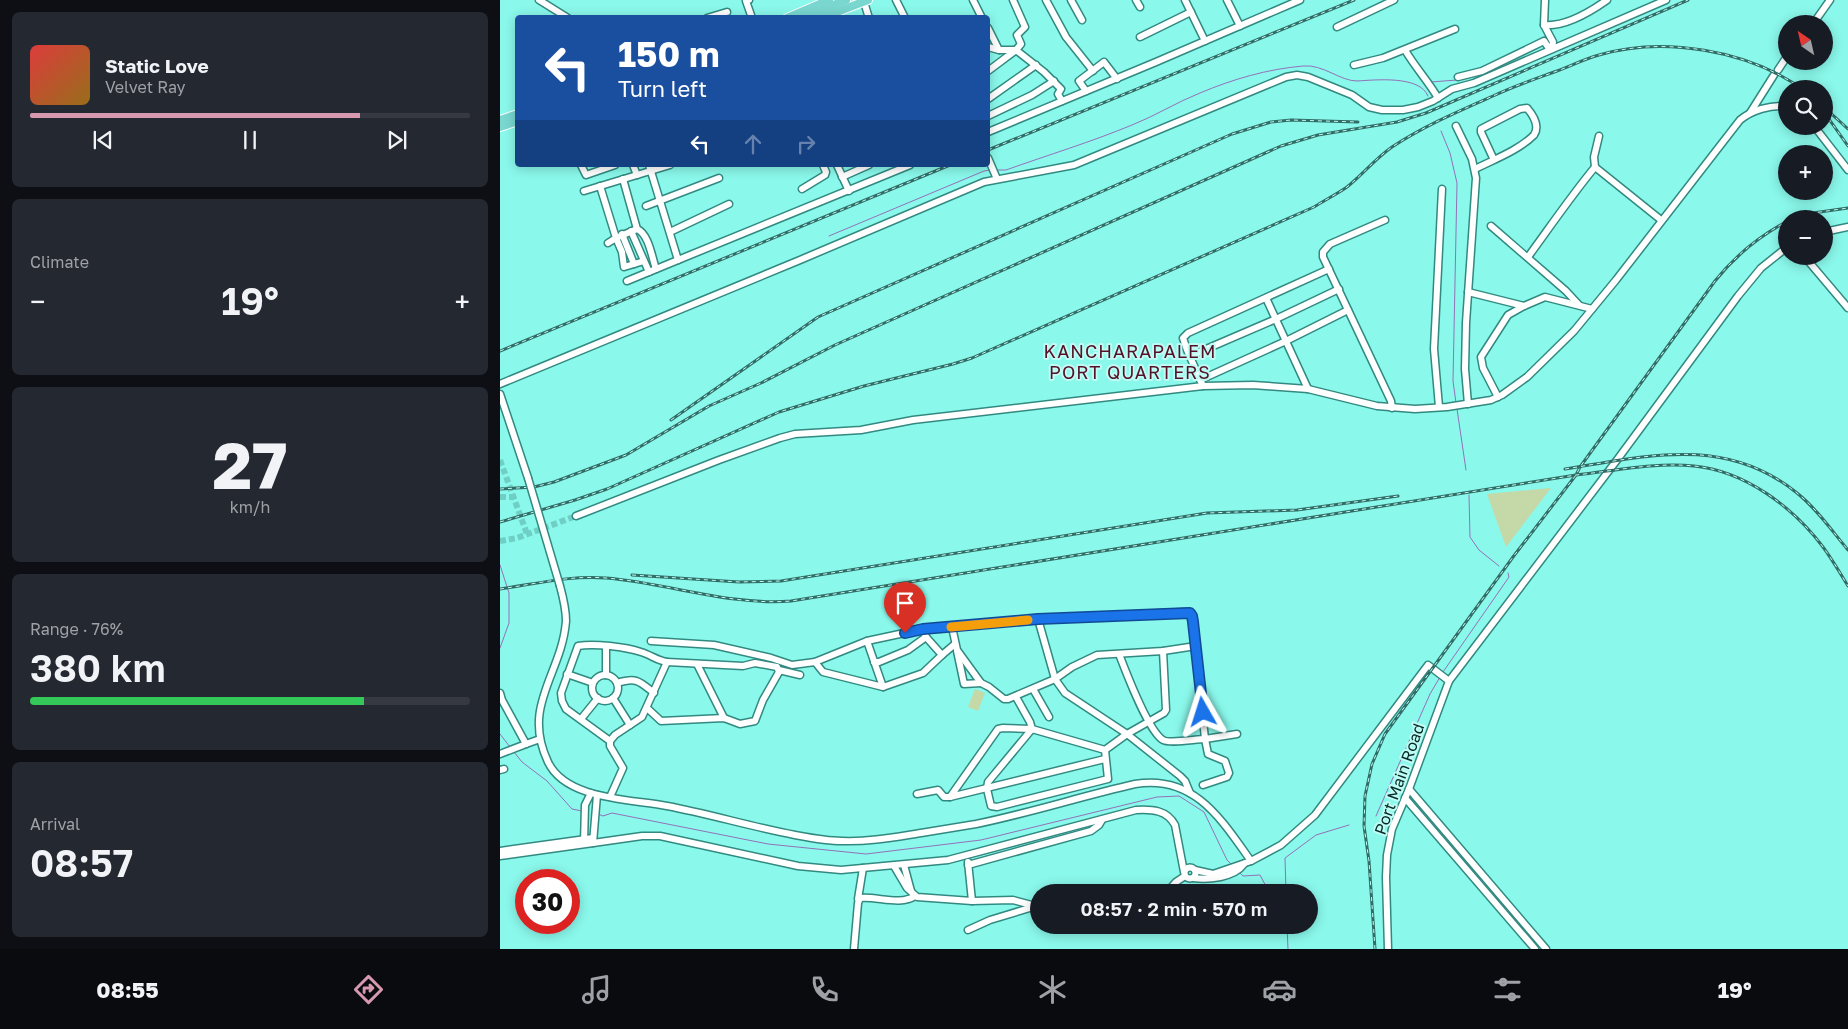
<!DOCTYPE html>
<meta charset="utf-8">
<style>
:root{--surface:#171b24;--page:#242831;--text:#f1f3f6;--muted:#9ea1a6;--line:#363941;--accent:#d799b0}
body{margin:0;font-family:"Golos Text",sans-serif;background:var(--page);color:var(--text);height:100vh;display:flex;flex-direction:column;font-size:19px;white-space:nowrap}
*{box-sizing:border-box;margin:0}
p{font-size:16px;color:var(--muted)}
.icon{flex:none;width:28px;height:28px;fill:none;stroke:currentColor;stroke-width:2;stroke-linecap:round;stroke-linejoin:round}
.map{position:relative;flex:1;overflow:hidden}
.panel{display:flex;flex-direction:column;gap:12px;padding:12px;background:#0d0f14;width:500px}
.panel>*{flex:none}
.top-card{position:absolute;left:15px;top:15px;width:475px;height:152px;border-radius:5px;box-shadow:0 2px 12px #0003;background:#1a4fa0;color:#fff;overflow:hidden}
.needle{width:32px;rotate:326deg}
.controls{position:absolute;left:1278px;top:15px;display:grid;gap:10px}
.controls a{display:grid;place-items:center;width:55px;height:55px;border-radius:50%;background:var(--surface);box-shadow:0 2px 12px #0003;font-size:25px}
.speed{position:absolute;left:15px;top:869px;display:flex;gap:10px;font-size:25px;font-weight:700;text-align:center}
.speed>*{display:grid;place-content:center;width:65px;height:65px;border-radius:50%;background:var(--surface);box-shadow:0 2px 12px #0003;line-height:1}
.speed .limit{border:8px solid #d22;background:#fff;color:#111}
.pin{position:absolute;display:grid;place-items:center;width:42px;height:42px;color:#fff;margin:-51px -21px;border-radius:50% 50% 50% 0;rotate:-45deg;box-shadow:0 0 5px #0007}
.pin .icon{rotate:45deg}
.me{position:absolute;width:55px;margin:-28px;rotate:354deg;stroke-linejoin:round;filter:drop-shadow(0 0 4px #0008)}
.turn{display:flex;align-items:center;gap:18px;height:105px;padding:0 20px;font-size:22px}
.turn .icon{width:65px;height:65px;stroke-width:2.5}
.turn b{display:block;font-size:35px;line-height:42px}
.lanes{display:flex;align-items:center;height:48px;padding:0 20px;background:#0003;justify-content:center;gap:25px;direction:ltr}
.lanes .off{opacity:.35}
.big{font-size:38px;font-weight:600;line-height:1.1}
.panel .card{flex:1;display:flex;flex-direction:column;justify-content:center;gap:8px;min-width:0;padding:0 18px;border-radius:8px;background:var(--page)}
.panel .dial{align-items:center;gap:0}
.dial b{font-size:65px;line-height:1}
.song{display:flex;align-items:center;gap:15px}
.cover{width:60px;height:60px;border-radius:8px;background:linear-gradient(135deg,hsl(0 70% 55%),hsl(40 70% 35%))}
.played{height:5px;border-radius:2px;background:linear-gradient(90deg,var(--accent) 75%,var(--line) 75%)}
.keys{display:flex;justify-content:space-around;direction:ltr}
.heat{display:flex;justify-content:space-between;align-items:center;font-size:28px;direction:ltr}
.charge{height:8px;border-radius:4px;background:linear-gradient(90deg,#34c759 76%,var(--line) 0)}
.trip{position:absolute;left:530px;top:884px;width:288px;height:50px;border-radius:25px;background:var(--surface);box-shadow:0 2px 12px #0003;font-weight:600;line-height:50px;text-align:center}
.menu{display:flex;height:80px;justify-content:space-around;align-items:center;background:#090b0e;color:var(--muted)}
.menu .icon{width:35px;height:35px}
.menu .active{color:var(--accent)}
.menu b{font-size:22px;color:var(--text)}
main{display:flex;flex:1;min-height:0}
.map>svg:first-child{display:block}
.green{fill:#c4d9a7}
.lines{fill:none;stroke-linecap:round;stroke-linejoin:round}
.stream{stroke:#9471b8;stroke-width:1}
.minor-tunnel{stroke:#6fcfc4;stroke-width:6;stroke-dasharray:6 3;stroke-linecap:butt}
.minor-casing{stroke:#328980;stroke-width:9}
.major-casing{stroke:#fff;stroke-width:10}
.minor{stroke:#fff;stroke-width:6}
.major{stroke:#79d7d0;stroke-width:8}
.rail-casing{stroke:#306d67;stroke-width:3}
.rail{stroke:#bffcf4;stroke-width:1;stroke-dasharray:4;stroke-linecap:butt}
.minor-bridge-casing{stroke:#328980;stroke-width:9;stroke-linecap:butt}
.minor-bridge{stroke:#fff;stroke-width:6}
.route-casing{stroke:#114b97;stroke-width:12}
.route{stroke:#1a73e8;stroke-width:9}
.slow{stroke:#f59e0b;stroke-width:9}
.labels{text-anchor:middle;stroke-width:4;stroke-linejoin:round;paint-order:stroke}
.street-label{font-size:16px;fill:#052a27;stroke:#bffcf4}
.neighbourhood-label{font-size:18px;letter-spacing:1px;fill:#551127;stroke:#bffcf4}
</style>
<main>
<section class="panel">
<div class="card">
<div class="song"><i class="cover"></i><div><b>Static Love</b><p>Velvet Ray</p></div></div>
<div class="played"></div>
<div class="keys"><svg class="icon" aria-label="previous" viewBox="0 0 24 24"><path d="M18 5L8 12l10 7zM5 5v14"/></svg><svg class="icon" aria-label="pause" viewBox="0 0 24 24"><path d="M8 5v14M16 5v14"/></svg><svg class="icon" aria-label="next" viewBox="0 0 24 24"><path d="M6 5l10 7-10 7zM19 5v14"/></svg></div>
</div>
<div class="card"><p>Climate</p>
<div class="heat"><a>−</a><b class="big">19°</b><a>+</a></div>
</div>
<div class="card dial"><b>27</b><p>km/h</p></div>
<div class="card"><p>Range · 76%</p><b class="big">380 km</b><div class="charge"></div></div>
<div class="card"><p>Arrival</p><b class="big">08:57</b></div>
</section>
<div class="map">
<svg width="1348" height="949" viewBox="0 0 1348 949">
<rect width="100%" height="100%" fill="#8af8eb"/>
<g class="green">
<polygon points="1051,488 1006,547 987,494"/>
<polygon points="475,689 485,693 478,711 468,707"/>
</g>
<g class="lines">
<g class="stream">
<polyline points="1041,24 1042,1"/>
<polyline points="1042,28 1048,42"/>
<polyline points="931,82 957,80"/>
<polyline points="941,131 950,153 957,183 953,381 956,403"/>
<path d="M496,170H506C548,155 591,142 632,125C655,116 677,102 700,93C733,79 768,69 803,66C823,64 840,81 857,81C875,80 920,75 928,96"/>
<polyline points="329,236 484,171 490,170"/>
<polyline points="957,409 966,470"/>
<polyline points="969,495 970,537 979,550 999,566"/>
<polyline points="0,565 9,593 9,623 0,648"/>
<polyline points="943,672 1009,577 1008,573"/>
<polyline points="0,734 10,747"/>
<polyline points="14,752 22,762 47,781 72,809 82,811"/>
<polyline points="98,814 103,816 112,813 268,844 366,854 481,840 657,797 679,796 704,812 727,860 732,865"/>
<polyline points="876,816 930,694 940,677"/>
<polyline points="740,873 743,876 760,875 769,892"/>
<polyline points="786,892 785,858 816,835 849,825"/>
<polyline points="787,925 788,949"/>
</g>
<g class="minor-tunnel">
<polyline points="0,460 27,534"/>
<polyline points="0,497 14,497"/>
<polyline points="0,541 17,538 76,516"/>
</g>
<g class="minor-casing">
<g id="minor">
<polyline points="39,0 68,18"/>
<polyline points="249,0 246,1 252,18"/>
<polyline points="396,0 405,18"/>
<polyline points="473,0 482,18"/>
<polyline points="546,0 566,37 593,71"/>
<polyline points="571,0 582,20"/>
<polyline points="636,0 640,7"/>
<polyline points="685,0 705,41"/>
<polyline points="727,0 740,26"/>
<polyline points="364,2 369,18"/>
<polyline points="207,18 227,12"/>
<polyline points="1313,24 1330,0"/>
<path d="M1044,25C1066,27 1090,12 1107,0"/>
<polyline points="837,27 894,0"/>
<polyline points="488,28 499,50 516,50 544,72 561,89 558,94 562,101"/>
<polyline points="640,37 691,12"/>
<polyline points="488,47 499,50"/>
<path d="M905,50C915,67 928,81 938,98"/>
<polyline points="854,65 883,58 955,29"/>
<polyline points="1278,70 1286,58"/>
<polyline points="488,71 516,50 521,44 517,35 525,27 513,0"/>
<polyline points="958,77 982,71 1044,41 1048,47 1052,49 1053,42 1044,25 1045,0"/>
<polyline points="586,91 579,81 604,62 617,79"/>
<polyline points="488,99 536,65"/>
<polyline points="1250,113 1274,75"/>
<polyline points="488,116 532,95 554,81"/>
<polyline points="956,126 972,159 976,178 966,323 965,369 968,404"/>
<polyline points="1314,126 1348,170"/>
<polyline points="488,132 656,62 800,0"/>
<polyline points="1099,136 1094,157 1095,167 1161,220"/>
<polyline points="488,158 497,179"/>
<polyline points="81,165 86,175 115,165"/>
<polyline points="133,165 137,175"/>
<polyline points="337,165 349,191"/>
<path d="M975,169C995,159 1019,150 1034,135C1040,126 1033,115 1027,108L1020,109L981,129V132L994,160"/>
<polyline points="342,177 369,165"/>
<path d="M123,179L137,229C149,234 152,258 156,269"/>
<polyline points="100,186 116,238 137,229"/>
<polyline points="302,189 325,175 326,172 323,165"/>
<polyline points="84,191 170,165"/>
<polyline points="146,206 219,178"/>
<polyline points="885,220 830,244 823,252 823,257 891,401 892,408"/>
<polyline points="991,226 1066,291 1079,305"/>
<polyline points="131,231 149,272"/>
<polyline points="170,232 229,204"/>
<polyline points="1324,232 1348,227"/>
<polyline points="122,234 134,264"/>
<polyline points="108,243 116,238 122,252 124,267 144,261"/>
<polyline points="1304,256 1348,308"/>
<path d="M1028,257C1050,227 1071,196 1095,167"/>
<polyline points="178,260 410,165"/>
<polyline points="127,281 178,260 149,165"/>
<polyline points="968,292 1024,306"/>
<polyline points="766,298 808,389"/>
<polyline points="690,356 776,319 839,289"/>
<polyline points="700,380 786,341 848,310"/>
<polyline points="0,384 300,260 484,182 574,165 786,77 797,75 808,77 852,95 869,107 882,110 903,110 918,107 933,101 952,89 974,83 1166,0"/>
<polyline points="703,386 687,350 683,338 688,333 829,269"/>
<polyline points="0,394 28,478"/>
<polyline points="998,397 983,368 981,357 1008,315 1024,306 1045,297 1092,309"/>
<polyline points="939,407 934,349 942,189"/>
<path d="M76,516L219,460L280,438L295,434L361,430L413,420L703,386L753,385L808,389L877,406L915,409L947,407L991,400L1002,395L1027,377L1074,331L1116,280L1240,120C1252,110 1270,105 1286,106"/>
<path d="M60,586C63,597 66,608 66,621C62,674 21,705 48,762C66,800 131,799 167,806C210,814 252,827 295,835C311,838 326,841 342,841C369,842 395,837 421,833C439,830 458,827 476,824C530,813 582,796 635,784C694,774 721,819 751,861L781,845L815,815L928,665L949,681L1117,460L1238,296L1261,268L1286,248"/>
<polyline points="538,619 555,679 565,693 627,734 680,776 685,781 690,793"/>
<polyline points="452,627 457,650 481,683 489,687 504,699 508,699 555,679 572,667 597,655 663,651 696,646"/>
<polyline points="151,641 214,645 271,658 292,665 315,662 367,641 423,629 538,619 686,612 692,616 693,622 705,739 737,734"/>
<polyline points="367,641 383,687"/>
<polyline points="106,647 106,675"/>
<polyline points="457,651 464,684 481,683"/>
<path d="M619,654C626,672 648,731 663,740C670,744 696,739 705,739L708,754L725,761L729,773L727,777L703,785"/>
<polyline points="442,655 455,644"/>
<polyline points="315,662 323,672 383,687 423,673 442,655 426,637 423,629"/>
<polyline points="374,662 379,662 408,650 426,637"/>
<polyline points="197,664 224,718"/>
<polyline points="279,670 300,675"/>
<polyline points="67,674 93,683"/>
<circle cx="105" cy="688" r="13"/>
<path d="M117,683C137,677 139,681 154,693"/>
<polyline points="533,689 549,717"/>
<polyline points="0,693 2,700 26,744 40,739"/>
<polyline points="516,697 530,722 532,729 503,728 498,729 450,797 605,759"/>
<polyline points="113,698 130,725"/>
<polyline points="147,708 161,721 224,718 240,724 255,721 263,700 279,672 277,667 255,663 243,666 167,662"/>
<polyline points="81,719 98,698"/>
<path d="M110,741L115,735L142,717L167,662C158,661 151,655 141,652C126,647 94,643 78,646L61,693L62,701L66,709L110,741V746L123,768L110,797"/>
<polyline points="605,750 532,729 488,782 487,789 491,806 497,807 608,779 605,750 627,734 664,713 666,710 663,651"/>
<polyline points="0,754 26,744"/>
<polyline points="0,770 4,769"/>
<polyline points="909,789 1046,949"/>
<polyline points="417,794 438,790 444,797 450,797"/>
<polyline points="905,798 1035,949"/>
<polyline points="84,843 85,805 91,793"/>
<path d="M93,843L142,836H160L298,866L341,870L448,860L636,810C652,809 667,810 675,825L684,872"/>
<polyline points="0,851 93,838"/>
<polyline points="0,856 93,843 97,795"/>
<polyline points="468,862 472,901"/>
<polyline points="404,865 411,891"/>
<polyline points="468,865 591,831 599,825 602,820"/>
<polyline points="394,866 407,888 417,897 472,901 513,900 539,907"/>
<circle cx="690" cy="873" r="5.5"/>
<polyline points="695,870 713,874 751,861"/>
<path d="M693,878C708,880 734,878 744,864"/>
<polyline points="667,892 676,882 685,876"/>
<polyline points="358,899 363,868"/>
<path d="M607,925C619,929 627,932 639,925"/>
<polyline points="468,930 490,920 533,907"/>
<path d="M354,949L358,903L360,898C377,896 400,906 415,896"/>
<polyline points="888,949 886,877 887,855 892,829 909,789 949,681"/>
</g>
</g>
<g class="major-casing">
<g id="major">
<polyline points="287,18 329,0"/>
<polyline points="302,18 346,0"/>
<polyline points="321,18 368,0"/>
<polyline points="0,120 18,114"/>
<polyline points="0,127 18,121"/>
</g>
</g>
<use href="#minor" class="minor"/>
<use href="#major" class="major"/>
<g class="rail-casing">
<g id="rail">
<polyline points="1324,107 1348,129"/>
<polyline points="1324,112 1348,146"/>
<polyline points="488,150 854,0"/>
<polyline points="1295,219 1313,213 1348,208"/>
<polyline points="0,351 450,165"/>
<polyline points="171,420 318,317 732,134 771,122 791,120 858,122"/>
<path d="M1065,469C1148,456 1225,435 1297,493C1317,509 1332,531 1348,550"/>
<polyline points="0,489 34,487 54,482 126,455 209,406 261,383 335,345 781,146 818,135 897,122 926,113 1188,0"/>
<path d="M0,522L75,500L107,489L279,412L364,386L453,364L472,358L814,207C825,200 837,194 847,187C863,174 875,159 892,147C924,126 959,111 993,96C1014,86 1035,79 1057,71C1071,66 1084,59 1099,55C1163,36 1248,50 1302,89"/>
<polyline points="132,575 239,582 281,581 707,513 797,510 898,496"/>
<path d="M0,589C35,584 71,575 106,578C168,583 229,606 291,601L1076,475C1114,471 1155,462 1194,466C1245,471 1293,507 1323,547C1332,559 1340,573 1348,586"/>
<path d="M875,949L869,861L864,826L865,796L872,764L885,734L1013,557L1076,475L1080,467L1215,281C1235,256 1258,237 1286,222"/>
</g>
</g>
<use href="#rail" class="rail"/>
<g class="minor-bridge-casing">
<polyline id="minor-bridge" points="28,478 60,586"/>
</g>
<use href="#minor-bridge" class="minor-bridge"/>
</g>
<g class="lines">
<g class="route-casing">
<polyline id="route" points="405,633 423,629 538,619 690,613 692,616 693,622 703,712"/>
</g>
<use href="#route" class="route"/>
<polyline class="slow" points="451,627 528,620"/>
</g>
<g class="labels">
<g class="street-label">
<text transform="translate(899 779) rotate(-70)" y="6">Port Main Road</text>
</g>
<g class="neighbourhood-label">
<text x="630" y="358">KANCHARAPALEM<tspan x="630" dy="21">PORT QUARTERS</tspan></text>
</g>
</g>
</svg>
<div class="controls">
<a><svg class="needle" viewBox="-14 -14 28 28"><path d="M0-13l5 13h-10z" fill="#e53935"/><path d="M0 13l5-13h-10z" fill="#9ea1a6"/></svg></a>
<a><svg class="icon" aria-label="search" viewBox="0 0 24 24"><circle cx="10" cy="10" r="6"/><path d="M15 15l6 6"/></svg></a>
<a>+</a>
<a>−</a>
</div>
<div class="speed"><div class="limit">30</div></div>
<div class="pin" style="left:405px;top:633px;background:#d93025"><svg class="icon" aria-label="arrive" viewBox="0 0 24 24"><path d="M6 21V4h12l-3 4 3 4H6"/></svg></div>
<svg class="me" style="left:703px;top:712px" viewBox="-20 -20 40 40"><path d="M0-17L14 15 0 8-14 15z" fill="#1a73e8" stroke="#fff" stroke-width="4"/></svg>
<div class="trip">08:57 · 2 min · 570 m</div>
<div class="top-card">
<div class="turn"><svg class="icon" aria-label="left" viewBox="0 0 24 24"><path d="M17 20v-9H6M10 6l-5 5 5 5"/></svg><div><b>150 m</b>Turn left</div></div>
<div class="lanes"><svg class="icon" aria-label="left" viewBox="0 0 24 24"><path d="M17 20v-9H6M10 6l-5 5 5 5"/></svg><svg class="icon off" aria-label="ahead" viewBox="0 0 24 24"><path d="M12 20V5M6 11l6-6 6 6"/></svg><svg class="icon off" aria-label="right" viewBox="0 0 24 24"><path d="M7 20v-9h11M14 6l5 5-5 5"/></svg></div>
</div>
</div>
</main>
<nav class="menu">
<b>08:55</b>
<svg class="icon active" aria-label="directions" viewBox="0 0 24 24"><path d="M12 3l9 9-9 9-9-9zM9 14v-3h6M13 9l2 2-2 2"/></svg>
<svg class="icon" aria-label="music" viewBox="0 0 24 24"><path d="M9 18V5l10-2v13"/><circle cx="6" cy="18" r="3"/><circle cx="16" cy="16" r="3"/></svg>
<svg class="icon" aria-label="phone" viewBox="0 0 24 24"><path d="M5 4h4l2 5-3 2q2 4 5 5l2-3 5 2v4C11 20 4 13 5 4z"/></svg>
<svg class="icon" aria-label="climate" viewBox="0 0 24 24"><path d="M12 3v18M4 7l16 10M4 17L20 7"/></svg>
<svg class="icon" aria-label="car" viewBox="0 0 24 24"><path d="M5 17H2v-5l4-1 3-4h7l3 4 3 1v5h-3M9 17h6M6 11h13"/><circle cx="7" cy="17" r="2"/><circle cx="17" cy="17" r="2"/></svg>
<svg class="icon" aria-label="filters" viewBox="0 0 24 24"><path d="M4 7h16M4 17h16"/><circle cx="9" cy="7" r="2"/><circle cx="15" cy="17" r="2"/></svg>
<b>19°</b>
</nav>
